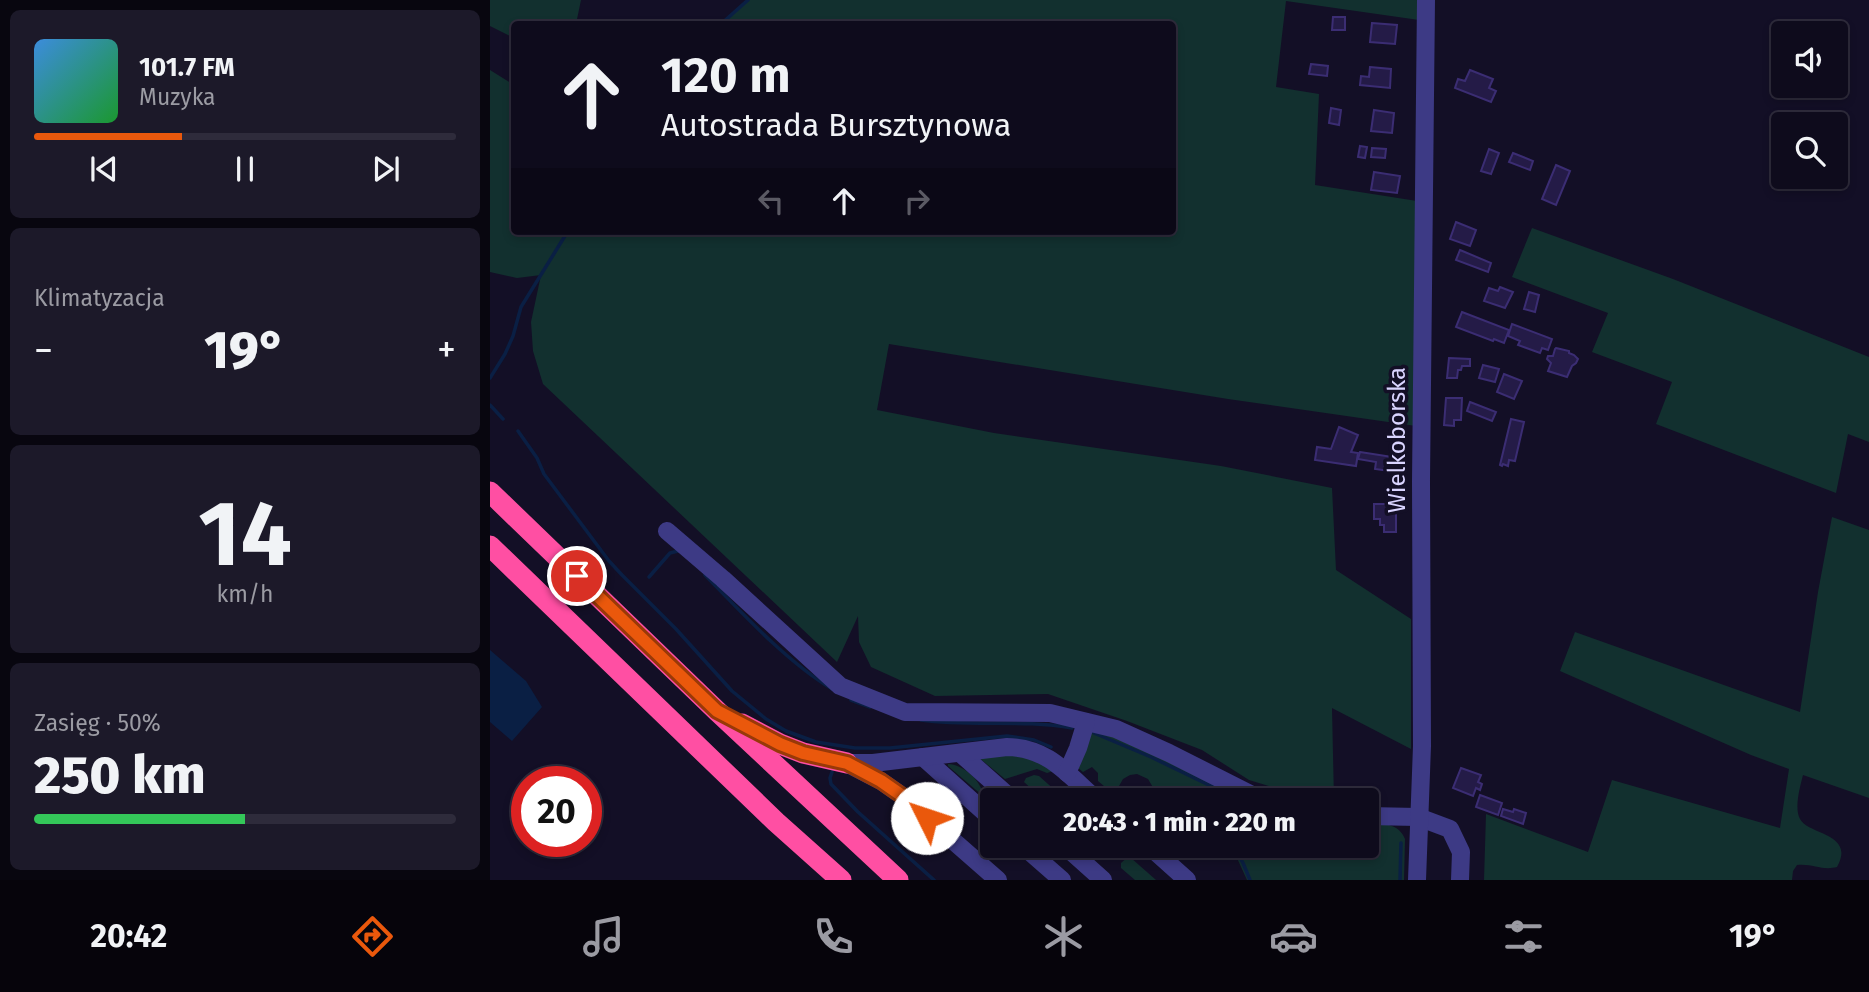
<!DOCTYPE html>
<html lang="pl">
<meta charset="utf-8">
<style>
:root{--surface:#0e0b1c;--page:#1c1929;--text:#f1f3f6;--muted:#9b9ba3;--line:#2e2b3b;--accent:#ea580c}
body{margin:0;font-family:"Fira Sans",sans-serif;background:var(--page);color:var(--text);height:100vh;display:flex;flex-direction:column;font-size:26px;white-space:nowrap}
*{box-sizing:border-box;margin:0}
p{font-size:23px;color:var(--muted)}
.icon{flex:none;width:38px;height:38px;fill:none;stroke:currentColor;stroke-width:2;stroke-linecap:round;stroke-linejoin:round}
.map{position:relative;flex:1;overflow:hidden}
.panel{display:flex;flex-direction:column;gap:10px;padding:10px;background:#08060f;width:490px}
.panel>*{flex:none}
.guide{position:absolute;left:21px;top:21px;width:665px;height:214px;border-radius:7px;box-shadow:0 4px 10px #0003,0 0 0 2px var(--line);background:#0e0b1c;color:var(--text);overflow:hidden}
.controls{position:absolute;left:1281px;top:21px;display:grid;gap:14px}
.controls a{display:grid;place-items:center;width:77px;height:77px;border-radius:7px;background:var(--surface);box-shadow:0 4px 10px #0003,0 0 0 2px var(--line);font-size:35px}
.speed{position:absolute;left:21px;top:766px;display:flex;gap:14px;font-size:35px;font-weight:700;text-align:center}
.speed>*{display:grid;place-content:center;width:91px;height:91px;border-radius:50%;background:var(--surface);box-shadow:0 4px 10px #0003,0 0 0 2px var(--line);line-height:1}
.speed .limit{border:10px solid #d22;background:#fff;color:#111}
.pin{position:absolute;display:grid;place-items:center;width:60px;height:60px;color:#fff;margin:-30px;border:4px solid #fff;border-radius:50%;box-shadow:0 2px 7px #0007}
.me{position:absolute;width:77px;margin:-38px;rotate:311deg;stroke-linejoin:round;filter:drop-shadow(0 0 5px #0008)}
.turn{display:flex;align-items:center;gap:24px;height:147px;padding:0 35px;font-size:32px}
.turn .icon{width:91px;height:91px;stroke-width:2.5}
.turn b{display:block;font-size:49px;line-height:60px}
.lanes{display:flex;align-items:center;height:66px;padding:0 35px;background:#0003;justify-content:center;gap:35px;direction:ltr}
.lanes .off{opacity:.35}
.big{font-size:52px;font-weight:800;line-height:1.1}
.panel .tile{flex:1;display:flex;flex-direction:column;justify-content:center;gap:10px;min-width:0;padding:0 24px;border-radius:10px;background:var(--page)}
.panel .dial{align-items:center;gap:0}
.dial b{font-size:91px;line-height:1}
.song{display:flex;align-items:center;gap:21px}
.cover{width:84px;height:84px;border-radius:10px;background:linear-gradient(135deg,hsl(210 70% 55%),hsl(130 70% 35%))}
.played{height:7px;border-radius:4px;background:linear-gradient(90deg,var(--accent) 35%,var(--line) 35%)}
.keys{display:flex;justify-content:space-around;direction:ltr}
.heat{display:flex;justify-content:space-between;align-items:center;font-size:38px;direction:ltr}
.charge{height:10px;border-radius:5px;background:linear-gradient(90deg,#34c759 50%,var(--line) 0)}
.trip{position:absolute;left:490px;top:788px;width:399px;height:70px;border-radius:7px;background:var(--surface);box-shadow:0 4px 10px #0003,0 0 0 2px var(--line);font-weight:800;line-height:70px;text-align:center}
.tab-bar{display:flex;height:112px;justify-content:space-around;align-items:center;background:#06040b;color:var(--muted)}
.tab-bar .icon{width:49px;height:49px}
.tab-bar .current{color:var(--accent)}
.tab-bar b{font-size:32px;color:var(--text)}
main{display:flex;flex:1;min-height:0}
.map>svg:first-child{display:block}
.green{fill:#12302f}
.water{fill:#0a1f44}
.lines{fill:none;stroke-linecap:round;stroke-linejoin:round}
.stream{stroke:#0a1f44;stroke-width:3.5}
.building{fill:#241b47;stroke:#3b2d73;stroke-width:2}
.minor{stroke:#3d3a85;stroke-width:18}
.highway{stroke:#ff4fa3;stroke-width:21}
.route-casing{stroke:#983908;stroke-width:18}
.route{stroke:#ea580c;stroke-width:12}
.labels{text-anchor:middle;stroke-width:7;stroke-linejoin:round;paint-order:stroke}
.street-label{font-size:24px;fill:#d9d4ff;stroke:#130f26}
</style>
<main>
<section class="panel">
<div class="tile">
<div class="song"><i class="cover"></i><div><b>101.7 FM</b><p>Muzyka</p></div></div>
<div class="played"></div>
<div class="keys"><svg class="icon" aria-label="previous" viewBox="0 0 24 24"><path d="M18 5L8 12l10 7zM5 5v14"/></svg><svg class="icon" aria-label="pause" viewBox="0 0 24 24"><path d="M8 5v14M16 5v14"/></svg><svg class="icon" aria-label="next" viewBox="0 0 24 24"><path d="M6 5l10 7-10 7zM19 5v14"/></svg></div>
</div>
<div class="tile"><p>Klimatyzacja</p>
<div class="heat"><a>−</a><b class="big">19°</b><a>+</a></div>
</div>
<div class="tile dial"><b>14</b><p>km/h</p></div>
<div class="tile"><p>Zasięg · 50%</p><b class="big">250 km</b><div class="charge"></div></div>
</section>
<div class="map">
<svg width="1379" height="880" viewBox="0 0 1379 880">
<rect width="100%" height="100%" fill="#130f26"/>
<g class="green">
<polygon points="0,0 91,0 86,24 24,24 24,38 0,26"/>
<polygon points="258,0 936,0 936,21 796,1 786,87 829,94 825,185 927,201 926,426 738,399 399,344 387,410 504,433 731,466 842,488 846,570 921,619 921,749 842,708 844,800 825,800 759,780 712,750 637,721 558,694 445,696 381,667 369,642 368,616 347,662 53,384 43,351 41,322 51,275 27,278 0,272 0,70 24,85 24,231 682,231 682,24 231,24"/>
<polygon points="1042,228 1183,279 1379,357 1379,442 1358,434 1346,493 1166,424 1182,382 1102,352 1118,313 1022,277"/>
<path d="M1342,517L1379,530V798L1313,775C1310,787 1304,808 1310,819C1318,835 1366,833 1347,867C1332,871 1322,863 1307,865L1303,871L1302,880H994L996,814L1098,852L1122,780L1290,828L1299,769L1261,755L1070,671L1085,632L1310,712L1328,592Z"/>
<polygon points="608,728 763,800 688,800 664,789 658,779 647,774 640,775 633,779 629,786 629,796 627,797 608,781 608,773 602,767 593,772 587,767 598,733"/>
<polygon points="531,753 566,770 557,773 547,769 515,779 488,757"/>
<path d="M458,764C473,764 492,781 493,796L458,766Z"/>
<polygon points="544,775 549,776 576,800 554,800 534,782 536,778"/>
<path d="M877,821C892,824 909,823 915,839L914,880H757L747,858L739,845H877Z"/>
<polygon points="638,857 641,858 666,880 645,880 631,868 631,863"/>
</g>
<polygon class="water" points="0,650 36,681 52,707 22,741 0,722"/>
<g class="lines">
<g class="stream">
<polyline points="231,24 258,0"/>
<polyline points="0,378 15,354 23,336 31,307 78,231"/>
<polyline points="0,405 13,419"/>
<polyline points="28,431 47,458 54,474 119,561 132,575 186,629 242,691 276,719 296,731 326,742 365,748 400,748 517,736 544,740 561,747"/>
<path d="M215,575C252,613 297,662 342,689"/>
<polyline points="159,577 180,553 188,551"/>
<polyline points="361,700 380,707"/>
<path d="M431,720C481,727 532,719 582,728"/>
<polyline points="604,733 661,757 750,800"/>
<polyline points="342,772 340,778 341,784 368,812 444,880"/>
<polyline points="743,845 753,863 760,880"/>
<polyline points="910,880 911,843"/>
</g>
</g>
<g class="building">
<polygon points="843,17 855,17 855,30 842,30"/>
<polygon points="882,23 907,25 905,44 880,42"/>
<polygon points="821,64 838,66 837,76 819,74"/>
<polygon points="880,67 901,69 900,88 870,85 871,76 879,77"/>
<polygon points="980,70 1003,79 999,88 1006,91 1001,102 965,88 968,79 975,81"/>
<polygon points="841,108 851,110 849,125 839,123"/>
<polygon points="884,110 904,113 902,133 881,131"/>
<polygon points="870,146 877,147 875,158 868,157"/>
<polygon points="882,148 896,149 895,158 881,157"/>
<polygon points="999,149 1009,153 1001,174 991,171"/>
<polygon points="1023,153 1043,161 1040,170 1019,162"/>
<polygon points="1066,165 1080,171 1066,205 1052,199"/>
<polygon points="884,172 910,176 907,193 881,190"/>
<polygon points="966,222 986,230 980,246 960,239"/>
<polygon points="970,250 1001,263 998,272 966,260"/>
<polygon points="1010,287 1023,292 1015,308 994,301 999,288 1008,291"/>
<polygon points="1039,292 1049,295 1045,312 1034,309"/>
<polygon points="972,312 1019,330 1014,343 1004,339 1003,341 966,327"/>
<polygon points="1022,324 1062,339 1058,350 1052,348 1050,353 1028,345 1030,341 1018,336"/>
<polygon points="1066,348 1079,351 1079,353 1084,355 1088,359 1086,363 1082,366 1077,377 1058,371 1061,363 1057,359 1058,356 1063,356 1065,349"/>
<polygon points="959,358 980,359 980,366 972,366 971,370 968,370 967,378 957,378"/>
<polygon points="993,365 1009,369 1005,382 989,378"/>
<polygon points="1014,374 1032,381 1024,399 1007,392"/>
<polygon points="956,398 972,398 971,420 964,420 964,426 954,425"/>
<polygon points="980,402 1006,412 1002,421 977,411"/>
<polygon points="1021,419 1034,422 1025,461 1019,460 1018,466 1013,464 1012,466 1010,465"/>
<polygon points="849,427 868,435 861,452 868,453 866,466 825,460 827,447 841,449"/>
<polygon points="870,452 909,458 907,472 885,469 886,462 868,459"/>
<polygon points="884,504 906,504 906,532 894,532 894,525 890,525 890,519 884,519"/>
<polygon points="971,768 991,775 988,782 992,784 990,790 986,788 983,796 963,788"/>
<polygon points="990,795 1012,803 1008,815 986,807"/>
<polygon points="1013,809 1023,812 1024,809 1036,813 1033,824 1011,816"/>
</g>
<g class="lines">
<g class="minor">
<polyline points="177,531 233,579 350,686 415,712 560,713 626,729 679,753 772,800"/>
<polyline points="470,753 523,800"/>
<polyline points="433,757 502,819"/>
<path d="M357,763H383L517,747C559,748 577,774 607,800"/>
<polyline points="360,765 391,781 411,795 508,880"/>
<polyline points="577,773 588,748 596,722"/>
<polyline points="877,816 928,817 960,829 971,852 970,880"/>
<polyline points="532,845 572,880"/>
<polyline points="574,845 613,880"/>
<polyline points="658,845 697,880"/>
<polyline points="927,880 932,746 931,481 936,0"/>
</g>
<g class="highway">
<polyline points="0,492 227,711 408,880"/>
<polyline points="0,546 286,822 351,880"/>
<polyline points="252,724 290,744 313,753 357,763"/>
</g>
</g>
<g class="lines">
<g class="route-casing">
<polyline id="route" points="87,576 227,711 290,744 313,753 357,763 391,781 411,795 437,818"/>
</g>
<use href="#route" class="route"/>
</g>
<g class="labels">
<g class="street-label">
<text transform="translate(907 440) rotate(-90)" y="8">Wielkoborska</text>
</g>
</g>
</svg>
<div class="controls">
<a><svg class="icon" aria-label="sound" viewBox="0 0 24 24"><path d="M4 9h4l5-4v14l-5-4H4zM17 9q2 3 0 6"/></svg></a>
<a><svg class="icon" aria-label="search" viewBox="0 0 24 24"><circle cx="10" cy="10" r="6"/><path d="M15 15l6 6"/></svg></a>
</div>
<div class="speed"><div class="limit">20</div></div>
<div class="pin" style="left:87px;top:576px;background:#d93025"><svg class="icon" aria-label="arrive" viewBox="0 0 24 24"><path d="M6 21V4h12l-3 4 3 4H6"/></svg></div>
<svg class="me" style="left:437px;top:818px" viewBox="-20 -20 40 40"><circle r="19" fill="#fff"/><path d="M0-13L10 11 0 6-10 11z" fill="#ea580c"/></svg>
<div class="trip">20:43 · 1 min · 220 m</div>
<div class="guide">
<div class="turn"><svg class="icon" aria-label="ahead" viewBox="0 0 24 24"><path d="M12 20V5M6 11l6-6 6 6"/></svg><div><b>120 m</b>Autostrada Bursztynowa</div></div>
<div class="lanes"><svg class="icon off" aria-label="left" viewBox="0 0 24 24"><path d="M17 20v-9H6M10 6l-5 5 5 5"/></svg><svg class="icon" aria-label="ahead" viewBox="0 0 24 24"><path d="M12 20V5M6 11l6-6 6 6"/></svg><svg class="icon off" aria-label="right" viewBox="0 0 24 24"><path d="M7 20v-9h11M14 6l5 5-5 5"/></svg></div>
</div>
</div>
</main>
<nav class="tab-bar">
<b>20:42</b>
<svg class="icon current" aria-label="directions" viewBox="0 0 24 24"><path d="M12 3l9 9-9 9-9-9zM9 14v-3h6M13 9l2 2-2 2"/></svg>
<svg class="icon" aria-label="music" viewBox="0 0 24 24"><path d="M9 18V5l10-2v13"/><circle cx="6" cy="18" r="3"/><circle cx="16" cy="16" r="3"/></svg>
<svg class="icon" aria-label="phone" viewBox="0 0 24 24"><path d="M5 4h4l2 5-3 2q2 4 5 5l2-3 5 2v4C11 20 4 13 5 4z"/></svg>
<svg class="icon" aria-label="climate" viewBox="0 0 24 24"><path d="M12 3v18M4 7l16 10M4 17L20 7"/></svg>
<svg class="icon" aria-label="car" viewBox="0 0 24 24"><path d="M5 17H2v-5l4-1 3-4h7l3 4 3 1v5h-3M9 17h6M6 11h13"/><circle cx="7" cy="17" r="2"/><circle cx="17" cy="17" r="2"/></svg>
<svg class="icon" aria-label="filters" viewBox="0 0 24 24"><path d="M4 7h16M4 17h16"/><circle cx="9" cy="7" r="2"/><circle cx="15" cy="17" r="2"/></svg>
<b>19°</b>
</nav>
